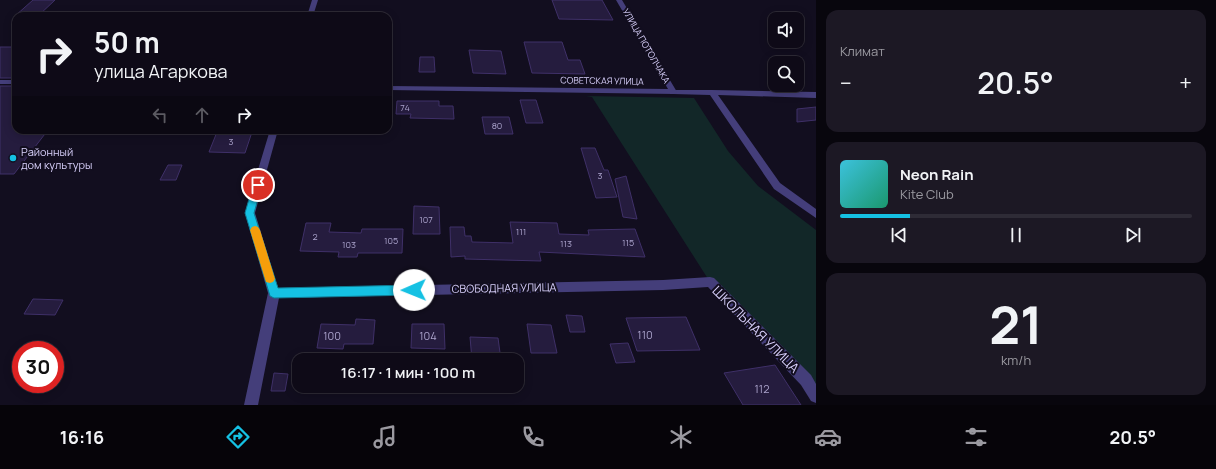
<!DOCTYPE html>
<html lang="ru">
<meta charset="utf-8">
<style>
:root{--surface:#0e0a17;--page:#1c1824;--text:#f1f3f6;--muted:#9b9aa1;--line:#2e2b36;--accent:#15c1e3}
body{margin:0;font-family:Manrope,sans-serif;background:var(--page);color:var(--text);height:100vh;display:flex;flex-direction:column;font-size:15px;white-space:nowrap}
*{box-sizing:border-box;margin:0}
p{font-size:13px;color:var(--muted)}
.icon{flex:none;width:22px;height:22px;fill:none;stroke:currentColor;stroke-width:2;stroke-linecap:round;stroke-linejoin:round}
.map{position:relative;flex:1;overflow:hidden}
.drawer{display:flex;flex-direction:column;gap:10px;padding:10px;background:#08060d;width:400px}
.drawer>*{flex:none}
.top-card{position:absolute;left:12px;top:12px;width:380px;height:122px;border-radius:12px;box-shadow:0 2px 10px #0003,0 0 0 1px var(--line);background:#0e0a17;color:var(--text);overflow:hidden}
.buttons{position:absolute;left:768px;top:12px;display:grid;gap:8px}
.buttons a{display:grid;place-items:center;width:36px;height:36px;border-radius:8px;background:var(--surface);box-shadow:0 2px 10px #0003,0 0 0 1px var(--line);font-size:20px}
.speed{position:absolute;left:12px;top:341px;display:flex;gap:8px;font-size:20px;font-weight:700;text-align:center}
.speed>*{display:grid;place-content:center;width:52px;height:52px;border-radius:50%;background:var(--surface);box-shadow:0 2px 10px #0003,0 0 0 1px var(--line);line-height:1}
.speed .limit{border:6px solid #d22;background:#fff;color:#111}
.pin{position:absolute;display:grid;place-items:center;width:34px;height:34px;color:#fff;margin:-17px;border:2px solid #fff;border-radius:50%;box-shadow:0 1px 4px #0007}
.me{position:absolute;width:44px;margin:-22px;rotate:269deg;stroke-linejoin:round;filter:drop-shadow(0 0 3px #0008)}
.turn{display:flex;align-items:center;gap:14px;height:84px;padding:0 16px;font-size:18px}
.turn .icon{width:52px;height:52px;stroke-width:2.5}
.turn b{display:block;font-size:28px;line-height:34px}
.lanes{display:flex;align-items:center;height:38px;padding:0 16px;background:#0003;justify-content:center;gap:20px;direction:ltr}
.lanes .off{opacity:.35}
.big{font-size:30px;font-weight:600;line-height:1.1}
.drawer .tile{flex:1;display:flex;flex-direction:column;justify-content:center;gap:6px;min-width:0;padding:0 14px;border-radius:12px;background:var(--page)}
.drawer .dial{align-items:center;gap:0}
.dial b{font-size:52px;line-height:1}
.song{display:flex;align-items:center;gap:12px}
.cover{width:48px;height:48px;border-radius:6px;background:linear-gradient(135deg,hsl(190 70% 55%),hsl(160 70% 35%))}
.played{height:4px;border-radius:2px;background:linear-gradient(90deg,var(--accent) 20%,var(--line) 20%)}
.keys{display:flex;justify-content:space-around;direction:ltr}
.heat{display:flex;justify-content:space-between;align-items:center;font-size:22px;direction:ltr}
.trip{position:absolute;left:292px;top:353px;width:232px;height:40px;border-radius:12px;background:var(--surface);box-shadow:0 2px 10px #0003,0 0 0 1px var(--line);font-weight:600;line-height:40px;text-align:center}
.tabs{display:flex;height:64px;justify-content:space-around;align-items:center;background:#060409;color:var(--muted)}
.tabs .icon{width:28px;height:28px}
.tabs .selected{color:var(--accent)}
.tabs b{font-size:18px;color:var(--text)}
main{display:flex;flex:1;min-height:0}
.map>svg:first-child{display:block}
.green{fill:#122728}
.building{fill:#251c3e;stroke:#3f3068}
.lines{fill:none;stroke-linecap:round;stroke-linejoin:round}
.minor{fill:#443e7a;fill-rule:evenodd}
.tertiary{fill:#443e7a;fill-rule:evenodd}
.route{fill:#15c1e3;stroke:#0e7d94}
.slow{fill:#f59e0b}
.poi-dot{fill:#15c1e3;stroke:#120e1f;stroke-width:1.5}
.labels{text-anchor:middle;stroke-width:4;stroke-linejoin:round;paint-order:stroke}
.far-street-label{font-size:9px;fill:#d8d0fb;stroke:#120e1f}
.number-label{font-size:9px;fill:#aba3cc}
.poi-label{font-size:11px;fill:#d8d0fb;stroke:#120e1f;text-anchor:start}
.street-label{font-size:11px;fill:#d8d0fb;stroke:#120e1f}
.near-number-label{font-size:11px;fill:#aba3cc}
.near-street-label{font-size:13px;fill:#d8d0fb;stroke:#120e1f}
</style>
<main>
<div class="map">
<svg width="816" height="405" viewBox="0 0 816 405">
<rect width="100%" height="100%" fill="#120e1f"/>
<polygon class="green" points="586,96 694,98 728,151 758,186 816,230 816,396 710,282 592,97"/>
<g class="building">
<polygon points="33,0 55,0 38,16 15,16"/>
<polygon points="552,0 602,0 613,20 559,19"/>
<polygon points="524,42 562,42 568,60 580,60 585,74 532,73"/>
<rect x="0" y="47" width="16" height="31"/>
<polygon points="469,50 501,51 506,74 473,73"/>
<polygon points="420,57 434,57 435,72 419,72"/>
<polygon points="0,86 16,86 16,130 48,130 14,174 0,174"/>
<polygon points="520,100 536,100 543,123 526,123"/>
<polygon points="397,101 439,101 439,106 453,106 454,119 410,118 411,114 396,114"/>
<polygon points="816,107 816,120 797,122 797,109"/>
<polygon points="482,117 509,117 513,134 485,134"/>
<polygon points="217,132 252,132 245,153 209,152"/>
<polygon points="581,148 595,148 604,170 608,170 617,197 596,198"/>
<polygon points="168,165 182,165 176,180 160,180"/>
<polygon points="626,176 637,219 623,217 615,179"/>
<polygon points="414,206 439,207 440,234 413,234"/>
<polygon points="510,222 557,223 559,234 589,235 588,230 635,229 645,257 539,252 541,261 465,259 465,256 451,257 450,227 464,227 465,236 471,236 472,242 513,243"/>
<polygon points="306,223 331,223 329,232 361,233 362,229 403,229 402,253 358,253 357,257 338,257 339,252 300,251"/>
<polygon points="33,299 63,300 55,315 24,314"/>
<polygon points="566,315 582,316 585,332 570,332"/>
<polygon points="686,317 700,350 637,351 626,318"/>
<polygon points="356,319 375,320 373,344 344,344 343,349 317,348 321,324 355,325"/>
<polygon points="412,324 444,324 445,349 411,348"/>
<polygon points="527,324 551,325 557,353 531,353"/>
<polygon points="470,337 498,338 501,360 472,360"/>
<polygon points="628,343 635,362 616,363 610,344"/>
<polygon points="775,365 801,405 743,405 724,373"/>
<polygon points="274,373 288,374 285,391 271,391"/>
</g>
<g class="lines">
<g class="minor">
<polygon points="312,0 318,0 313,16 307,16"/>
<polygon points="670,90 712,90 816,92 816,98 718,95 780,183 816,209 816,218 774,189 710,95 673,94 670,94"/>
<polygon points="270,130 278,130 255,213 278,288 663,280 710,277 714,278 811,375 816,384 816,403 811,401 801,385 708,287 663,290 279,298 258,405 244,405 268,293 245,213"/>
</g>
<g class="tertiary">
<polygon points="616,0 622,0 677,92 676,94 388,90 388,86 668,89"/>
<rect x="0" y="80" width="16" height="4"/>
</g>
</g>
<polygon class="route" points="258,182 262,185 254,213 278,288 414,285 418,287 419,290 418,293 414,295 274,298 270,296 245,213 253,185"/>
<polygon class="slow" points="255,226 258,227 260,230 275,279 273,282 270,283 266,282 265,279 250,230 252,227"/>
<circle class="poi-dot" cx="13" cy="158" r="4"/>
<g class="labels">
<g class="far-street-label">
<text transform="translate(646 46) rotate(60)" y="3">УЛИЦА ПОТОЛЧАКА</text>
<text transform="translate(602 81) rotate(1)" y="3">СОВЕТСКАЯ УЛИЦА</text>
</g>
<g class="number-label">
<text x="405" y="111">74</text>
<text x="497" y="129">80</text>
<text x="231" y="145">3</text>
<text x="600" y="179">3</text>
<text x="426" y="223">107</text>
<text x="521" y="235">111</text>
<text x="315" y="240">2</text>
<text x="391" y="244">105</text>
<text x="628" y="246">115</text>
<text x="566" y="247">113</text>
<text x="349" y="248">103</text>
</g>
<g class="poi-label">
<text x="21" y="156">Районный<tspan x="21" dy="13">дом культуры</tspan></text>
</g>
<g class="street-label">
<text transform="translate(504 288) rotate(-1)" y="4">СВОБОДНАЯ УЛИЦА</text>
</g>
<g class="near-number-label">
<text x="645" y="339">110</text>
<text x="332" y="340">100</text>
<text x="428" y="340">104</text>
<text x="762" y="393">112</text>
</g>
<g class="near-street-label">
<text transform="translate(756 329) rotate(45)" y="5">ШКОЛЬНАЯ УЛИЦА</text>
</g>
</g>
</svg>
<div class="buttons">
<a><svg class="icon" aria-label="sound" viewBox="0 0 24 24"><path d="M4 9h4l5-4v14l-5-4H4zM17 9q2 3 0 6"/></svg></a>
<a><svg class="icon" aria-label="search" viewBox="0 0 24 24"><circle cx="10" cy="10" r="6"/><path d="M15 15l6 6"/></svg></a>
</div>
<div class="speed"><div class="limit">30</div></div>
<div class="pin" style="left:258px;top:185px;background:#d93025"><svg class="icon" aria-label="arrive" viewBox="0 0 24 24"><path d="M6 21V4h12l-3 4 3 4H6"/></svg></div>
<svg class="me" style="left:414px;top:290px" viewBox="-20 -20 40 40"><circle r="19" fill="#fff"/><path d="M0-13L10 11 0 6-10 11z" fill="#15c1e3"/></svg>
<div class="trip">16:17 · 1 мин · 100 m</div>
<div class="top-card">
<div class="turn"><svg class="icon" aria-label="right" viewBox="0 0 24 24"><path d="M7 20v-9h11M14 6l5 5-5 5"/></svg><div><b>50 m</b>улица Агаркова</div></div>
<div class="lanes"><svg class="icon off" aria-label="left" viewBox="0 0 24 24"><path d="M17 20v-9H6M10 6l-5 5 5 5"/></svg><svg class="icon off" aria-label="ahead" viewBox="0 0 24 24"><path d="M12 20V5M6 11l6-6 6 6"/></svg><svg class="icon" aria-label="right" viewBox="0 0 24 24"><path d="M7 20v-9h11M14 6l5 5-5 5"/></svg></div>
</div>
</div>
<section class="drawer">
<div class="tile"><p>Климат</p>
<div class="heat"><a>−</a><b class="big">20.5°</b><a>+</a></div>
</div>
<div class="tile">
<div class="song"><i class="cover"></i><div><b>Neon Rain</b><p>Kite Club</p></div></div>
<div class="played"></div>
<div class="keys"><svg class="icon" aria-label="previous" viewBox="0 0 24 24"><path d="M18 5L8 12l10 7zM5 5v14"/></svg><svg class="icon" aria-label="pause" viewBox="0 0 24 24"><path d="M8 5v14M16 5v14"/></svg><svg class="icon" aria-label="next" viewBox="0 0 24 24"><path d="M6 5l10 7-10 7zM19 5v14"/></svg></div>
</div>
<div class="tile dial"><b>21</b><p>km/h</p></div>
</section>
</main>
<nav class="tabs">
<b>16:16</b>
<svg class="icon selected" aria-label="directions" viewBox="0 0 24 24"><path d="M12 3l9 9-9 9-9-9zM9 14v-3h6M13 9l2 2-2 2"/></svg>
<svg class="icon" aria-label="music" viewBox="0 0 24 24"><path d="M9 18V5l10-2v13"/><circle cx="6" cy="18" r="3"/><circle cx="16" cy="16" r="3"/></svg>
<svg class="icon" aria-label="phone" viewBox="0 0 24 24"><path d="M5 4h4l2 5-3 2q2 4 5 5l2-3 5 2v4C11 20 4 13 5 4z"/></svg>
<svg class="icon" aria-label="climate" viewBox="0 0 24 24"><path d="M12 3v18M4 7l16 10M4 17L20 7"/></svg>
<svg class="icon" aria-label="car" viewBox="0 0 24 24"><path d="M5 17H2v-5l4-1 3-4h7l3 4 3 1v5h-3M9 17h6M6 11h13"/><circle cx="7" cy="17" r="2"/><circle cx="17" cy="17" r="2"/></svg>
<svg class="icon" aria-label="filters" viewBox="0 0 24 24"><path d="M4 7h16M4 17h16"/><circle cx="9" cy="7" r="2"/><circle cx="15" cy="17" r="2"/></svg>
<b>20.5°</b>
</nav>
